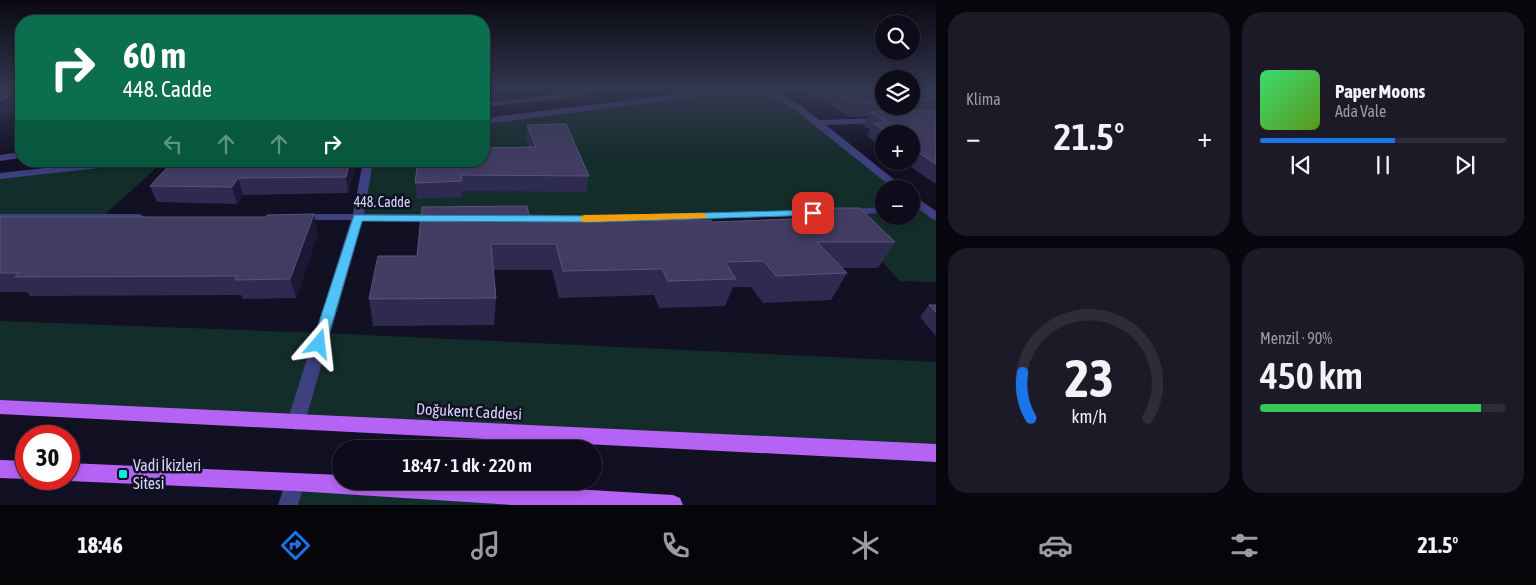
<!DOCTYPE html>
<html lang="tr">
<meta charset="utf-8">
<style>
:root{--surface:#0e0c1a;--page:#1c1a27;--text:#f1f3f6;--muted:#9b9ba2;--line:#2e2c39;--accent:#1a73e8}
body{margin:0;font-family:"Asap Condensed",sans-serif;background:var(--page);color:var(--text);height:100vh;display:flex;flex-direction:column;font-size:19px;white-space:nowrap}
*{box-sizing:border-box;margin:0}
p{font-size:16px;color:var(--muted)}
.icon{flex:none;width:28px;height:28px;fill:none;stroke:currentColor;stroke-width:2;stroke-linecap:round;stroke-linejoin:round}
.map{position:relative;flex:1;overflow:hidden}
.drawer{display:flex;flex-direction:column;gap:12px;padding:12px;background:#08070e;width:600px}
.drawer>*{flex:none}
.guide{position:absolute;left:15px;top:15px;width:475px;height:152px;border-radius:20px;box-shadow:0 2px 8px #0003,0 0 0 1px var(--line);background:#0b6e4f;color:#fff;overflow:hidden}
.controls{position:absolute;left:875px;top:15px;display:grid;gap:10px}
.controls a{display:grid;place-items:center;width:45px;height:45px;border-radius:50%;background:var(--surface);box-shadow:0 2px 8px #0003,0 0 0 1px var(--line);font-size:25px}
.speed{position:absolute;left:15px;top:425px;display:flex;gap:10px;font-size:25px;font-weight:700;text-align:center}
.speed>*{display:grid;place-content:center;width:65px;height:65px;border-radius:50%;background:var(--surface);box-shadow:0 2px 8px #0003,0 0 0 1px var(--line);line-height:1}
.speed .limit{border:8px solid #d22;background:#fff;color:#111}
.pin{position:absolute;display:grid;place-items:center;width:42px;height:42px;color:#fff;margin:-21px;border-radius:10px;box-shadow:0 2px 8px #0006}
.me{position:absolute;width:55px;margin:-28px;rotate:17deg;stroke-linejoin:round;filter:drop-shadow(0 0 4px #0008)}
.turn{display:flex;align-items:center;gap:18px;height:105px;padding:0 25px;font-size:22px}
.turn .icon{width:65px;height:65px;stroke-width:2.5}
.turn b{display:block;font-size:35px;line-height:42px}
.lanes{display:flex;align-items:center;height:48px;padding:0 25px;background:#0003;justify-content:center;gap:25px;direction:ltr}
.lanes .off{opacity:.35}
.big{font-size:38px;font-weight:600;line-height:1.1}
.drawer .widget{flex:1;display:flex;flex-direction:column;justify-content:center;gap:8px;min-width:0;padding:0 18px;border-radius:20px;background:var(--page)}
.drawer .dial{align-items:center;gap:0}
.dial svg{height:130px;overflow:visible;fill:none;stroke:var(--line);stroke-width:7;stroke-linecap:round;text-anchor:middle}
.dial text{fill:var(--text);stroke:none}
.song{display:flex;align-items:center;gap:15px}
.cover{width:60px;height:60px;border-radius:8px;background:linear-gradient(135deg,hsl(140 70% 55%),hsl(90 70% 35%))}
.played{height:5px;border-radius:2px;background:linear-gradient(90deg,var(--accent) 55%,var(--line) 55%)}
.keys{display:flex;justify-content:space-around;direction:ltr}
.heat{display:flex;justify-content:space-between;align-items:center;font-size:28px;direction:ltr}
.charge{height:8px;border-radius:4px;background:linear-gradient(90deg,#34c759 90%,var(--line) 0)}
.drawer .tiles{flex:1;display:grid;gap:12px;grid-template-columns:repeat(2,1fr)}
.trip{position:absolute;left:332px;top:440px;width:270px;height:50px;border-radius:25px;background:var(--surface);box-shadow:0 2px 8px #0003,0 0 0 1px var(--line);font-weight:600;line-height:50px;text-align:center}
.tab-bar{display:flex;height:80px;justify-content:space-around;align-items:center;background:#06050a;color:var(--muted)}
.tab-bar .icon{width:35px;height:35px}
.tab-bar .active{color:var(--accent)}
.tab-bar b{font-size:22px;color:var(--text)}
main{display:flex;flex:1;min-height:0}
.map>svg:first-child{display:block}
.green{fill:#132d2a}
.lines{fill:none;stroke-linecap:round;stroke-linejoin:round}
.minor{fill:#3e407f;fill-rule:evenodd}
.major{fill:#b563f5;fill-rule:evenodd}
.wall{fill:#2f2a50}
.shaded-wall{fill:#1c1836}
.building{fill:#413c62;stroke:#58547a}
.route{fill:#4fc3f7;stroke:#337fa1}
.slow{fill:#f59e0b}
.poi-dot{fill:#10e5ed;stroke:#121023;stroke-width:2}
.labels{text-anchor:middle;stroke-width:5;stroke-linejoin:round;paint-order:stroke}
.street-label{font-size:14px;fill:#d6d5fc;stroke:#121023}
.near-street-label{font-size:16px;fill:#d6d5fc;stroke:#121023}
.near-poi-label{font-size:16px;fill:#d6d5fc;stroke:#121023;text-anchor:start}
</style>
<main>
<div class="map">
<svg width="936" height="505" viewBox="0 0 936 505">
<rect width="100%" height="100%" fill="#121023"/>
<g class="green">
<polygon points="740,89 754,90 786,101 901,189 884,189 884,210 596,219 358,218 368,161 484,161 484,121"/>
<polygon points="135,161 164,161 102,217 0,217 0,176"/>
<polygon points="911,197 936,217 936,282 900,281 838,214 884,211 884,216 911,216"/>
<polygon points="0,321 323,333 936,362 936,450 0,407"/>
<polygon points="295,482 673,505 288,505"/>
</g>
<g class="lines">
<g class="minor">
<polygon points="585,89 598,89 566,98 484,107 484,103 566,94"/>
<polygon points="723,89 744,89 740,91 484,124 484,118"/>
<polygon points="747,89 759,89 778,94 800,105 819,120 884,118 885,120 881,123 826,125 906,189 894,189 794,109 772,98"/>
<polygon points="21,152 21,158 0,161 0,155"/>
<polygon points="106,161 140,161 135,164 0,179 0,173"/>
<polygon points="363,161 373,161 364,214 436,214 442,217 436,220 363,220 305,422 302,427 296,430 290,427 287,422 351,220 299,220 293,217 299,214 353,214"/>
<polygon points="911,194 936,211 936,220 932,219 911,203"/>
<polygon points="884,207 884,213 846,215 840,212 846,209"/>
<polygon points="824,210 828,211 830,213 828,215 596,222 514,220 508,217 514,214 596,216"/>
<polygon points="0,214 139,214 145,217 139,220 0,220"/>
<polygon points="295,473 302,475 305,482 298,505 278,505 288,475"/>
</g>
<g class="major">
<polygon points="0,400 936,444 936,462 0,414"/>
<polygon points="0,460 26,461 27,479 0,478"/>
<polygon points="69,463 341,475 341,481 441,481 673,495 680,498 683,505 512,505 295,491 69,481 63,479 69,479"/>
</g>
</g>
<g class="wall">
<polygon points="805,89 884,89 884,106 911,106 911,89 936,89 936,183 934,183 903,161 911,161 911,134 884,134 884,148 867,136 870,129 863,125 868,116 849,117"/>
<polygon points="527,125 589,176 586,192 462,191 462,197 417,199 415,183 529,147 526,139"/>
<polygon points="356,164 348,193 243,195 237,204 157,202 150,186"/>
<polygon points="810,208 895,242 878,268 842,268 847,273 831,300 763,303 751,287 733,287 725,306 659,308 654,295 559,298 552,270 493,270 496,298 494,325 373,326 369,299 417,256 530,221 713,222 804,218"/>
<polygon points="0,217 318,233 296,298 243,299 241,295 30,296 27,292 0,292"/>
<polygon points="929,305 936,305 936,336 920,317"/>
</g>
<g class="shaded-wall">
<polygon points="484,89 555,89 484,97"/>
<polygon points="10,97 18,111 0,118 0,101"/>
<polygon points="350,161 356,161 356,164 348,193 346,177"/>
<polygon points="238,178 243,195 237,204 232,187"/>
<polygon points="314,214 318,233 296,298 290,279"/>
</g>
<g class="building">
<polygon points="830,89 884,89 884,103 856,104"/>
<polygon points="911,89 936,89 936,100 911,101"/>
<polygon points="0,95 10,97 0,101"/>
<polygon points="936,110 936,164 911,148 911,134 890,134 873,123 888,123 870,112"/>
<polygon points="566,124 589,176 461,175 462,181 415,183 418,161 484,161 484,148 536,147 527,125"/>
<polygon points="173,161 350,161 346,177 238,178 232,187 150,186"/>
<polygon points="527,206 530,221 711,220 713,222 819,218 810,208 860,208 895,242 817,242 847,273 776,276 764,261 725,262 736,279 668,281 662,269 563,271 556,244 491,244 496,298 369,299 378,256 417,256 422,207"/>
<polygon points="314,214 290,279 235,280 237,276 15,277 20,273 0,273 0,217 266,217 267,215"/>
<polygon points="929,305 936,305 936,312"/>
</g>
<linearGradient id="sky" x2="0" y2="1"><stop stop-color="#0a0913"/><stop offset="0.56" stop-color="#333750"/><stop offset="1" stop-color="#333750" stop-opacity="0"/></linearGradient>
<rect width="936" height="160" fill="url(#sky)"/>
<polygon class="route" points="813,210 816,211 818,213 816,215 596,222 362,221 326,344 324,347 319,349 314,347 312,344 354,215 596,216"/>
<polygon class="slow" points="702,213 705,214 707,216 705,218 584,222 579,219 584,215"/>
<rect class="poi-dot" x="118" y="469" width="10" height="10" rx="2.5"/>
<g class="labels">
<g class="street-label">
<text x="382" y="207">448. Cadde</text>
</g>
<g class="near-street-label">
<text transform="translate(469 411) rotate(3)" y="6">Doğukent Caddesi</text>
</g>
<g class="near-poi-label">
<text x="133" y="471">Vadi İkizleri<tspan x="133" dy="18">Sitesi</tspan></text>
</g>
</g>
</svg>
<div class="controls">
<a><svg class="icon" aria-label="search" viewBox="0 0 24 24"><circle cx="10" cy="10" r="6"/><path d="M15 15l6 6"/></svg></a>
<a><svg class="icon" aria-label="layers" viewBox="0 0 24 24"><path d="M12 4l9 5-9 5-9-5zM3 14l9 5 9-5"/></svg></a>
<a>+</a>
<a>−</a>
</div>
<div class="speed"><div class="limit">30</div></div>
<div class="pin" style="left:813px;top:213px;background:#d93025"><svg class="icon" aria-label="arrive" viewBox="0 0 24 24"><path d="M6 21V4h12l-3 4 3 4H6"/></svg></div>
<svg class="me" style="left:319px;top:344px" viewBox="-20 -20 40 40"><path d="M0-17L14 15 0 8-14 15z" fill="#4fc3f7" stroke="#fff" stroke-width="4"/></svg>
<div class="trip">18:47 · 1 dk · 220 m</div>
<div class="guide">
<div class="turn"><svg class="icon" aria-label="right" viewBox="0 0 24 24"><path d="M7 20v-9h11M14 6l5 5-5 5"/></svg><div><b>60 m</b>448. Cadde</div></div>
<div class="lanes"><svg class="icon off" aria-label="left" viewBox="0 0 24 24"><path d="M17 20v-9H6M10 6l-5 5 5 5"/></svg><svg class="icon off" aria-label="ahead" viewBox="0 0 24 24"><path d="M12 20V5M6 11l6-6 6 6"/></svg><svg class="icon off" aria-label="ahead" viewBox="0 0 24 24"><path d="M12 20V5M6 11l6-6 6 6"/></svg><svg class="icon" aria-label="right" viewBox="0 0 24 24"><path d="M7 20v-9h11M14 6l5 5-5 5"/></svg></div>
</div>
</div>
<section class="drawer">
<div class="tiles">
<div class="widget"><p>Klima</p>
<div class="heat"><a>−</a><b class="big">21.5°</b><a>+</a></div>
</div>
<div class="widget">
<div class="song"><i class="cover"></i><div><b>Paper Moons</b><p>Ada Vale</p></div></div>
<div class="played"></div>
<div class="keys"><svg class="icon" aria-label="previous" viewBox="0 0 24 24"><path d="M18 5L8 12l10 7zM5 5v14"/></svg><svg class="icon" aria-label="pause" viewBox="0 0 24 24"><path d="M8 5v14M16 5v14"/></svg><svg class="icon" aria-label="next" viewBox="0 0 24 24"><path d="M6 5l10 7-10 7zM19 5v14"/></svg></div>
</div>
<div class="widget dial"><svg viewBox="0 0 100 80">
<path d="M14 69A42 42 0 1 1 86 69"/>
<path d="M14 69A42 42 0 0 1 9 41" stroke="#1a73e8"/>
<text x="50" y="56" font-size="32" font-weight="700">23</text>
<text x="50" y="72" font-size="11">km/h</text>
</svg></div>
<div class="widget"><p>Menzil · 90%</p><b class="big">450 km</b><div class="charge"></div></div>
</div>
</section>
</main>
<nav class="tab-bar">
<b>18:46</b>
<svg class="icon active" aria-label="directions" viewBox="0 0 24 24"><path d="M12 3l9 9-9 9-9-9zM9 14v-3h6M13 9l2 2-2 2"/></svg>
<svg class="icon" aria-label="music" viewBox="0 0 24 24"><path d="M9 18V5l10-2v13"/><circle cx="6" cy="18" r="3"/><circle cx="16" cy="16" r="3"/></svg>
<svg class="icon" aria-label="phone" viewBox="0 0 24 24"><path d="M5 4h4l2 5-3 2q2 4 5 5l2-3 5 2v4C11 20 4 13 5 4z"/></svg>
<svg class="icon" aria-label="climate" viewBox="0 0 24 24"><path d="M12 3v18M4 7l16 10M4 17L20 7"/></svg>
<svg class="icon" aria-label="car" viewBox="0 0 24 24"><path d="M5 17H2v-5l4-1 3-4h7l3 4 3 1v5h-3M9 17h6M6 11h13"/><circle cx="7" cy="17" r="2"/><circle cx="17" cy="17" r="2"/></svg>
<svg class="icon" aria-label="filters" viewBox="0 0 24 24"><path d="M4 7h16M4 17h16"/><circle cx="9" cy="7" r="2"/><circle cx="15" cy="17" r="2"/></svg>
<b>21.5°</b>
</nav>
